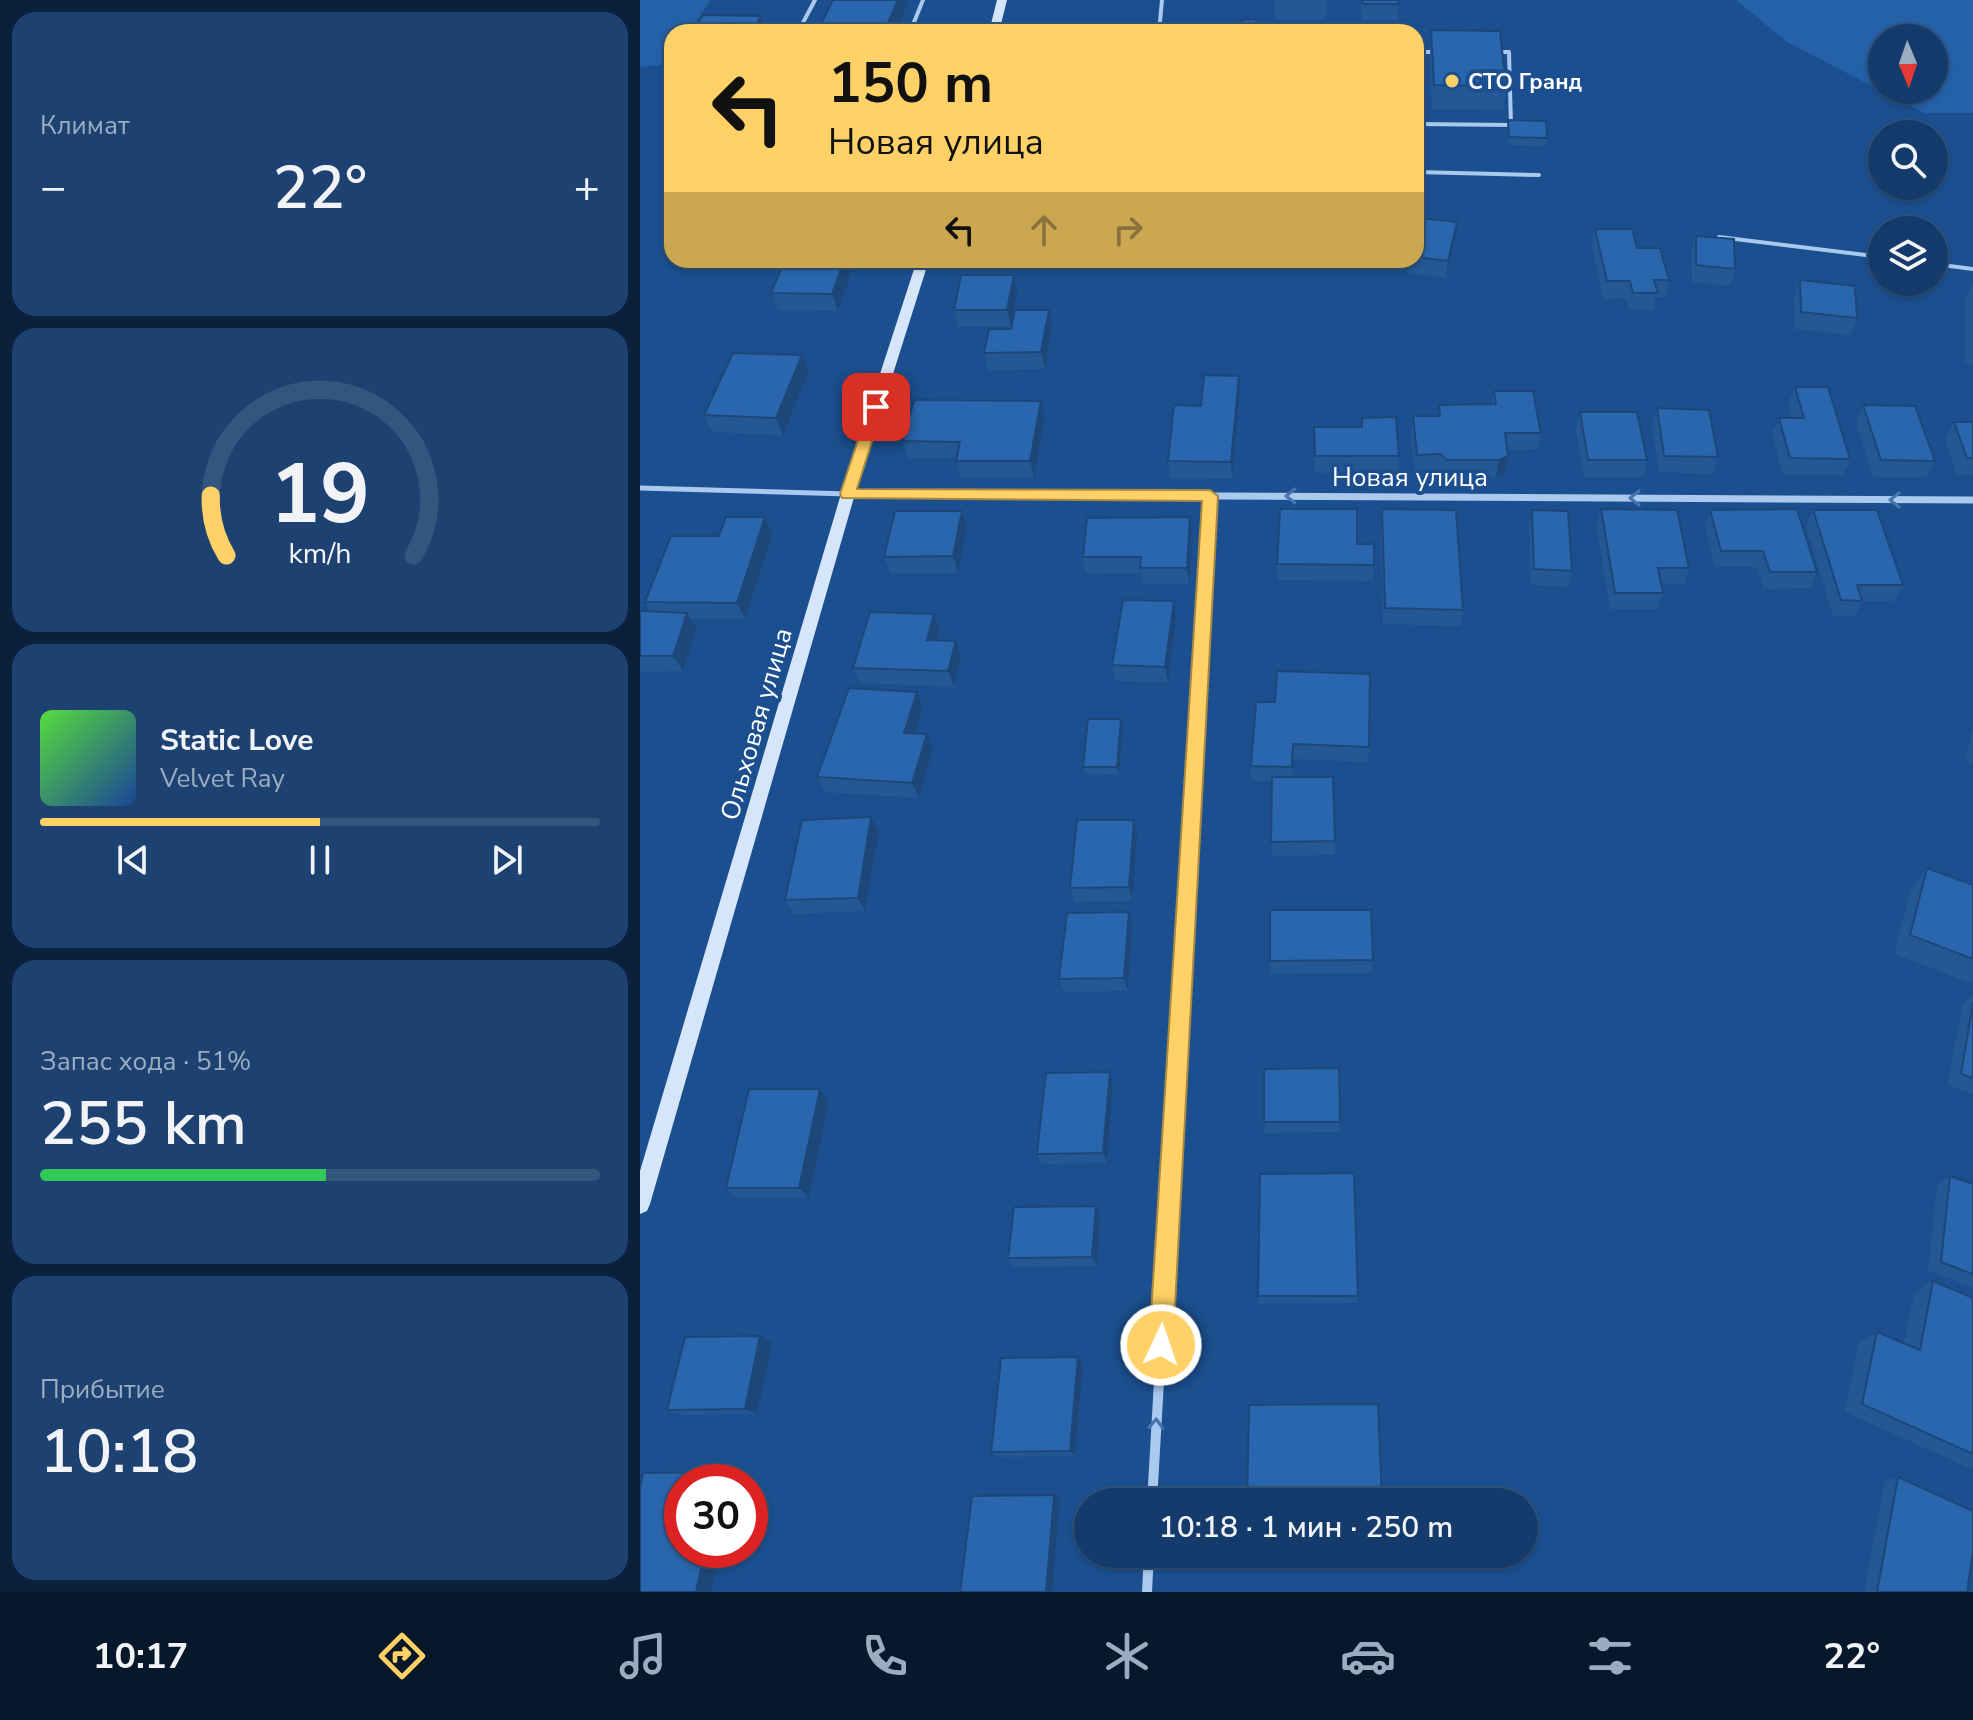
<!DOCTYPE html>
<html lang="ru">
<meta charset="utf-8">
<style>
:root{--surface:#143b6b;--page:#1d4271;--text:#f1f3f6;--muted:#9dadc1;--line:#33557e;--accent:#ffd166}
body{margin:0;font-family:"Nunito Sans",sans-serif;background:var(--page);color:var(--text);height:100vh;display:flex;flex-direction:column;font-size:30px;white-space:nowrap}
*{box-sizing:border-box;margin:0}
p{font-size:26px;color:var(--muted)}
.icon{flex:none;width:44px;height:44px;fill:none;stroke:currentColor;stroke-width:2;stroke-linecap:round;stroke-linejoin:round}
.map{position:relative;flex:1;overflow:hidden}
.panel{display:flex;flex-direction:column;gap:12px;padding:12px;background:#0b203b;width:640px}
.panel>*{flex:none}
.guide{position:absolute;left:24px;top:24px;width:760px;height:244px;border-radius:24px;box-shadow:0 2px 6px #0004,0 0 0 2px var(--line);background:#ffd166;color:#111;overflow:hidden}
.needle{width:52px;rotate:178deg}
.buttons{position:absolute;left:1228px;top:24px;display:grid;gap:16px}
.buttons a{display:grid;place-items:center;width:80px;height:80px;border-radius:50%;background:var(--surface);box-shadow:0 2px 6px #0004,0 0 0 2px var(--line);font-size:40px}
.speed{position:absolute;left:24px;top:1464px;display:flex;gap:16px;font-size:40px;font-weight:700;text-align:center}
.speed>*{display:grid;place-content:center;width:104px;height:104px;border-radius:50%;background:var(--surface);box-shadow:0 2px 6px #0004,0 0 0 2px var(--line);line-height:1}
.speed .limit{border:12px solid #d22;background:#fff;color:#111}
.pin{position:absolute;display:grid;place-items:center;width:68px;height:68px;color:#fff;margin:-34px;border-radius:16px;box-shadow:0 4px 12px #0006}
.me{position:absolute;width:88px;margin:-44px;rotate:3deg;stroke-linejoin:round;filter:drop-shadow(0 0 6px #0008)}
.turn{display:flex;align-items:center;gap:28px;height:168px;padding:0 32px;font-size:36px}
.turn .icon{width:104px;height:104px;stroke-width:2.5}
.turn b{display:block;font-size:56px;line-height:68px}
.lanes{display:flex;align-items:center;height:76px;padding:0 32px;background:#0003;justify-content:center;gap:40px;direction:ltr}
.lanes .off{opacity:.35}
.big{font-size:60px;font-weight:600;line-height:1.1}
.panel .card{flex:1;display:flex;flex-direction:column;justify-content:center;gap:12px;min-width:0;padding:0 28px;border-radius:24px;background:var(--page)}
.panel .dial{align-items:center;gap:0}
.dial svg{height:208px;overflow:visible;fill:none;stroke:var(--line);stroke-width:7;stroke-linecap:round;text-anchor:middle}
.dial text{fill:var(--text);stroke:none}
.song{display:flex;align-items:center;gap:24px}
.cover{width:96px;height:96px;border-radius:12px;background:linear-gradient(135deg,hsl(110 70% 55%),hsl(220 70% 35%))}
.played{height:8px;border-radius:4px;background:linear-gradient(90deg,var(--accent) 50%,var(--line) 50%)}
.keys{display:flex;justify-content:space-around;direction:ltr}
.heat{display:flex;justify-content:space-between;align-items:center;font-size:44px;direction:ltr}
.charge{height:12px;border-radius:6px;background:linear-gradient(90deg,#34c759 51%,var(--line) 0)}
.trip{position:absolute;left:434px;top:1488px;width:464px;height:80px;border-radius:40px;background:var(--surface);box-shadow:0 2px 6px #0004,0 0 0 2px var(--line);font-weight:600;line-height:80px;text-align:center}
.menu{display:flex;height:128px;justify-content:space-around;align-items:center;background:#08182b;color:var(--muted)}
.menu .icon{width:56px;height:56px}
.menu .on{color:var(--accent)}
.menu b{font-size:36px;color:var(--text)}
main{display:flex;flex:1;min-height:0}
.map>svg:first-child{display:block}
.green{fill:#2461a8;fill-rule:evenodd}
.lines{fill:none;stroke-linecap:round;stroke-linejoin:round}
.lane-far1{stroke:#a9c9ee;stroke-width:4}
.lane{stroke:#a9c9ee;stroke-width:5}
.street-far2{stroke:#a9c9ee;stroke-width:7}
.street-far1{stroke:#a9c9ee;stroke-width:8}
.street{stroke:#a9c9ee;stroke-width:10}
.secondary{fill:#d6e6fa;fill-rule:evenodd}
.wall{fill:#245895}
.shaded-wall{fill:#1d4779}
.building{fill:#2a66ad;stroke:#1d4779;stroke-width:2}
.oneway{stroke:#4674ac}
.route{fill:#ffd166;stroke:#a68842;stroke-width:2}
.poi-dot{fill:#ffd166;stroke:#1b4f8f;stroke-width:3}
.labels{text-anchor:middle;stroke-width:8;stroke-linejoin:round;paint-order:stroke}
.far-poi-label{font-size:22px;font-weight:bold;fill:#fff;stroke:#1b4f8f;text-anchor:start}
.street-label{font-size:26px;fill:#fff;stroke:#1b4f8f}
</style>
<main>
<section class="panel">
<div class="card"><p>Климат</p>
<div class="heat"><a>−</a><b class="big">22°</b><a>+</a></div>
</div>
<div class="card dial"><svg viewBox="0 0 100 80">
<path d="M14 69A42 42 0 1 1 86 69"/>
<path d="M14 69A42 42 0 0 1 8 46" stroke="#ffd166"/>
<text x="50" y="56" font-size="32" font-weight="700">19</text>
<text x="50" y="72" font-size="11">km/h</text>
</svg></div>
<div class="card">
<div class="song"><i class="cover"></i><div><b>Static Love</b><p>Velvet Ray</p></div></div>
<div class="played"></div>
<div class="keys"><svg class="icon" aria-label="previous" viewBox="0 0 24 24"><path d="M18 5L8 12l10 7zM5 5v14"/></svg><svg class="icon" aria-label="pause" viewBox="0 0 24 24"><path d="M8 5v14M16 5v14"/></svg><svg class="icon" aria-label="next" viewBox="0 0 24 24"><path d="M6 5l10 7-10 7zM19 5v14"/></svg></div>
</div>
<div class="card"><p>Запас хода · 51%</p><b class="big">255 km</b><div class="charge"></div></div>
<div class="card"><p>Прибытие</p><b class="big">10:18</b></div>
</section>
<div class="map">
<svg width="1333" height="1592" viewBox="0 0 1333 1592">
<rect width="100%" height="100%" fill="#1b4f8f"/>
<g class="green">
<polygon points="0,0 70,0 50,32 32,32 31,64 0,67"/>
<path d="M1096,0H1333V113H1284L1147,42ZM1242,38H1294V90H1242Z"/>
</g>
<g class="lines">
<g class="lane-far1">
<polyline points="158,32 175,0"/>
<polyline points="270,32 283,0"/>
<polyline points="519,32 522,0"/>
<polyline points="776,52 798,52"/>
<polyline points="776,124 871,125 869,52 857,52"/>
<polyline points="776,172 899,175"/>
<polyline points="1079,237 1242,257"/>
<polyline points="1294,264 1333,269"/>
</g>
<polyline class="lane" points="0,488 208,494"/>
<g class="street-far2">
<polyline points="208,494 1333,500"/>
<polyline points="563,624 570,496"/>
</g>
<polyline class="street-far1" points="538,1055 563,622"/>
<g class="street">
<polyline points="512,1502 538,1053"/>
<polyline points="507,1592 509,1554"/>
</g>
<g class="secondary">
<polygon points="357,0 367,0 359,32 349,32"/>
<polygon points="277,260 289,260 215,494 10,1204 7,1211 0,1214 0,1171 201,494"/>
</g>
</g>
<g class="wall">
<polygon points="634,0 687,0 686,19 634,19"/>
<polygon points="721,0 758,0 758,20 722,20"/>
<polygon points="791,30 866,86 863,110 792,109 790,54"/>
<polygon points="868,120 907,138 906,146 868,145 867,129"/>
<polygon points="817,222 815,239 806,278 767,273 768,260 776,260 776,227"/>
<polygon points="955,229 997,248 1029,280 1025,297 1016,297 1013,310 989,310 986,298 963,299 952,246"/>
<polygon points="1056,236 1095,269 1090,286 1052,282 1051,253"/>
<polygon points="216,260 198,311 138,310 131,293"/>
<polygon points="1160,280 1217,318 1210,335 1155,329 1154,298"/>
<polygon points="1333,283 1333,365 1325,363 1325,299"/>
<polygon points="377,292 371,326 412,327 405,369 348,370 344,353 371,329 371,327 318,327 314,310"/>
<polygon points="162,355 169,372 143,435 72,432 64,415"/>
<polygon points="1155,387 1210,459 1203,475 1143,475 1132,434 1139,418 1152,418 1148,404"/>
<polygon points="854,391 901,433 898,449 867,450 865,473 856,477 804,477 799,471 775,472 771,433 773,416 798,416 799,405 852,404"/>
<polygon points="600,393 592,479 530,478 528,461 561,406"/>
<polygon points="1223,405 1295,461 1286,477 1233,477 1216,422"/>
<polygon points="1017,408 1078,457 1072,474 1019,472 1012,425"/>
<polygon points="940,412 1007,460 1003,477 944,477 936,429"/>
<polygon points="405,418 394,478 321,478 316,461 316,458 269,458 263,441"/>
<polygon points="722,418 759,456 758,472 675,473 674,427 722,427"/>
<polygon points="1314,422 1333,422 1333,475 1317,475 1305,439"/>
<polygon points="742,509 823,610 821,626 743,624 741,526"/>
<polygon points="961,509 1049,568 1044,584 1021,584 1023,593 1017,609 970,609 957,526"/>
<polygon points="892,510 932,571 928,587 891,585 889,526"/>
<polygon points="1070,510 1177,572 1170,588 1123,589 1117,567 1075,567 1065,527"/>
<polygon points="1173,510 1263,585 1254,601 1222,601 1214,617 1193,616 1166,526"/>
<polygon points="125,517 133,533 105,619 51,619 57,629 43,671 0,672 0,611 11,612 5,602 79,536"/>
<polygon points="327,527 318,573 250,573 244,557"/>
<polygon points="552,533 549,584 503,584 501,573 446,574 443,557"/>
<polygon points="717,544 734,565 733,581 638,580 637,564"/>
<polygon points="534,601 536,617 528,682 475,681 472,665"/>
<polygon points="294,614 300,630 297,640 316,641 321,657 314,687 220,683 213,668"/>
<polygon points="277,692 283,708 275,733 293,749 279,798 185,792 177,777"/>
<polygon points="616,702 729,747 728,762 653,759 652,777 695,841 695,855 632,856 632,781 612,781 611,766"/>
<polygon points="481,719 483,727 479,775 445,774 443,767"/>
<polygon points="1333,727 1333,764 1325,761"/>
<polygon points="231,817 239,831 225,911 155,914 145,900"/>
<polygon points="497,834 492,901 434,902 430,888"/>
<polygon points="1287,868 1333,885 1333,981 1330,983 1254,954 1271,889"/>
<polygon points="492,926 488,991 424,992 419,979"/>
<polygon points="733,960 732,973 630,974 630,961"/>
<polygon points="1333,995 1333,1094 1308,1085 1322,1006"/>
<polygon points="470,1072 473,1084 467,1163 402,1164 397,1154"/>
<polygon points="180,1089 189,1100 169,1198 97,1198 86,1188"/>
<polygon points="624,1122 700,1122 699,1132 625,1133"/>
<polygon points="1310,1176 1333,1184 1333,1287 1288,1271 1297,1186"/>
<polygon points="456,1206 460,1215 457,1266 374,1267 368,1258"/>
<polygon points="1293,1281 1333,1298 1333,1467 1329,1468 1205,1412 1219,1342 1237,1332 1264,1343 1274,1293"/>
<polygon points="618,1296 718,1296 717,1303 619,1304"/>
<polygon points="132,1343 117,1414 41,1415 27,1410"/>
<polygon points="438,1357 443,1364 435,1456 358,1457 351,1452"/>
<polygon points="1258,1477 1327,1592 1224,1592 1245,1481"/>
</g>
<g class="shaded-wall">
<polygon points="258,0 269,0 256,32 244,32"/>
<polygon points="121,16 126,32 112,32"/>
<polygon points="817,222 815,239 806,278 808,261"/>
<polygon points="204,260 216,260 198,311 192,294"/>
<polygon points="374,275 377,292 371,327 367,310"/>
<polygon points="409,310 412,327 405,369 401,352"/>
<polygon points="162,355 169,372 143,435 136,418"/>
<polygon points="599,376 600,393 592,479 591,462"/>
<polygon points="401,401 405,418 394,478 390,461"/>
<polygon points="868,456 865,473 856,477 859,460"/>
<polygon points="322,511 327,527 318,573 313,556"/>
<polygon points="125,517 133,533 105,619 97,603"/>
<polygon points="550,517 552,533 549,584 547,568"/>
<polygon points="534,601 536,617 528,682 525,667"/>
<polygon points="47,613 57,629 43,671 33,656"/>
<polygon points="294,614 300,630 293,656 287,640"/>
<polygon points="316,641 321,657 314,687 308,671"/>
<polygon points="277,692 283,708 271,748 264,733"/>
<polygon points="481,719 483,727 479,775 477,767"/>
<polygon points="287,734 293,749 279,798 272,783"/>
<polygon points="231,817 239,831 225,911 218,898"/>
<polygon points="494,820 497,834 492,901 489,887"/>
<polygon points="489,912 492,926 488,991 484,978"/>
<polygon points="470,1072 473,1084 467,1163 463,1153"/>
<polygon points="180,1089 189,1100 169,1198 159,1188"/>
<polygon points="456,1206 460,1215 457,1266 452,1257"/>
<polygon points="120,1336 132,1343 117,1414 105,1409"/>
<polygon points="438,1357 443,1364 435,1456 430,1451"/>
<polygon points="82,1472 95,1476 94,1482 80,1482"/>
<polygon points="414,1495 420,1499 412,1592 406,1592"/>
<polygon points="65,1550 80,1550 71,1592 56,1592"/>
</g>
<g class="building">
<polygon points="193,0 258,0 244,32 177,32"/>
<polygon points="722,0 758,0 759,4 723,4"/>
<polygon points="63,15 121,16 112,32 52,32"/>
<polygon points="616,19 618,31 603,32 601,20"/>
<polygon points="791,30 860,31 866,86 794,85"/>
<polygon points="868,120 906,121 907,138 869,137"/>
<polygon points="779,218 817,222 808,261 776,257 776,227"/>
<polygon points="955,229 992,229 997,248 1020,248 1029,280 1014,280 1018,293 993,293 990,281 967,281"/>
<polygon points="1056,236 1094,239 1095,269 1056,265"/>
<polygon points="145,260 204,260 192,294 131,293"/>
<polygon points="321,275 374,275 367,310 314,310"/>
<polygon points="1160,280 1215,286 1217,318 1161,312"/>
<polygon points="375,310 409,310 401,352 344,353 349,329 371,329"/>
<polygon points="93,353 162,355 136,418 64,415"/>
<polygon points="564,375 599,376 591,462 528,461 534,405 561,406"/>
<polygon points="1155,387 1188,387 1210,459 1150,458 1139,418 1164,418"/>
<polygon points="854,391 893,391 901,433 865,433 868,456 859,460 806,460 801,454 777,455 773,416 800,416 799,405 856,404"/>
<polygon points="274,400 401,401 390,461 316,461 320,442 263,441"/>
<polygon points="1223,405 1275,406 1295,461 1241,460"/>
<polygon points="1017,408 1069,410 1078,457 1024,456"/>
<polygon points="940,412 997,412 1007,460 948,460"/>
<polygon points="756,417 759,456 675,456 674,427 722,427 722,418"/>
<polygon points="1314,422 1333,422 1333,458 1327,458"/>
<polygon points="640,509 717,509 717,544 734,544 734,565 637,564"/>
<polygon points="742,509 816,510 823,610 745,608"/>
<polygon points="961,509 1037,510 1049,568 1018,568 1023,593 975,593"/>
<polygon points="1157,509 1177,572 1130,572 1123,551 1081,551 1070,510"/>
<polygon points="892,510 928,511 932,571 894,569"/>
<polygon points="1173,510 1237,510 1263,585 1217,585 1222,601 1201,600"/>
<polygon points="255,511 322,511 313,556 244,557"/>
<polygon points="86,517 125,517 97,603 5,602 31,536 79,536"/>
<polygon points="550,517 547,568 500,568 501,557 443,557 447,518"/>
<polygon points="483,600 534,601 525,667 472,665"/>
<polygon points="0,611 47,613 33,656 0,656"/>
<polygon points="230,612 294,614 287,640 316,641 308,671 213,668"/>
<polygon points="637,671 730,674 729,747 653,744 652,767 611,766 616,702 635,702"/>
<polygon points="209,688 277,692 264,733 287,734 272,783 177,777"/>
<polygon points="448,719 481,719 477,767 443,767"/>
<polygon points="632,777 693,777 695,841 631,842"/>
<polygon points="231,817 218,898 145,900 162,820"/>
<polygon points="437,820 494,820 489,887 430,888"/>
<polygon points="1287,868 1333,885 1333,959 1270,935"/>
<polygon points="630,910 731,910 733,960 630,961"/>
<polygon points="489,912 484,978 419,979 427,913"/>
<polygon points="1333,1003 1333,1078 1321,1074"/>
<polygon points="699,1068 700,1122 624,1122 624,1069"/>
<polygon points="470,1072 463,1153 397,1154 406,1073"/>
<polygon points="109,1089 180,1089 159,1188 86,1188"/>
<polygon points="714,1173 718,1296 618,1296 620,1174"/>
<polygon points="1310,1176 1333,1184 1333,1274 1301,1262"/>
<polygon points="456,1206 452,1257 368,1258 374,1207"/>
<polygon points="1293,1281 1333,1298 1333,1454 1222,1404 1237,1332 1280,1350"/>
<polygon points="120,1336 105,1409 27,1410 45,1337"/>
<polygon points="438,1357 430,1451 351,1452 361,1358"/>
<polygon points="738,1404 742,1502 607,1502 609,1405"/>
<polygon points="82,1472 80,1482 42,1482 42,1550 65,1550 56,1592 0,1592 0,1487 3,1473"/>
<polygon points="1258,1477 1333,1511 1333,1552 1327,1592 1237,1592"/>
<polygon points="414,1495 406,1592 320,1592 332,1496"/>
</g>
<defs><path id="oneway-chevron" d="M-2-3.5L2.5 0L-2 3.5" fill="none" stroke-width="1.6" stroke-linecap="round" stroke-linejoin="round" transform="scale(2)"/></defs>
<g class="oneway">
<use href="#oneway-chevron" transform="translate(651 496) rotate(-180)"/>
<use href="#oneway-chevron" transform="translate(995 498) rotate(-180)"/>
<use href="#oneway-chevron" transform="translate(1255 500) rotate(-180)"/>
<use href="#oneway-chevron" transform="translate(516 1424) rotate(-87)"/>
</g>
<polygon class="route" points="236,402 243,407 217,489 570,490 578,496 533,1345 529,1353 521,1357 513,1353 509,1345 562,501 202,498 200,494 229,407"/>
<circle class="poi-dot" cx="812" cy="81" r="8"/>
<g class="labels">
<g class="far-poi-label">
<text x="828" y="89">СТО Гранд</text>
</g>
<g class="street-label">
<text x="770" y="486">Новая улица</text>
<text transform="translate(116 724) rotate(-74)" y="9">Ольховая улица</text>
</g>
</g>
</svg>
<div class="buttons">
<a><svg class="needle" viewBox="-14 -14 28 28"><path d="M0-13l5 13h-10z" fill="#e53935"/><path d="M0 13l5-13h-10z" fill="#9dadc1"/></svg></a>
<a><svg class="icon" aria-label="search" viewBox="0 0 24 24"><circle cx="10" cy="10" r="6"/><path d="M15 15l6 6"/></svg></a>
<a><svg class="icon" aria-label="layers" viewBox="0 0 24 24"><path d="M12 4l9 5-9 5-9-5zM3 14l9 5 9-5"/></svg></a>
</div>
<div class="speed"><div class="limit">30</div></div>
<div class="pin" style="left:236px;top:407px;background:#d93025"><svg class="icon" aria-label="arrive" viewBox="0 0 24 24"><path d="M6 21V4h12l-3 4 3 4H6"/></svg></div>
<svg class="me" style="left:521px;top:1345px" viewBox="-20 -20 40 40"><circle r="17" fill="#ffd166" stroke="#fff" stroke-width="3"/><path d="M0-11L8 9 0 5-8 9z" fill="#fff"/></svg>
<div class="trip">10:18 · 1 мин · 250 m</div>
<div class="guide">
<div class="turn"><svg class="icon" aria-label="left" viewBox="0 0 24 24"><path d="M17 20v-9H6M10 6l-5 5 5 5"/></svg><div><b>150 m</b>Новая улица</div></div>
<div class="lanes"><svg class="icon" aria-label="left" viewBox="0 0 24 24"><path d="M17 20v-9H6M10 6l-5 5 5 5"/></svg><svg class="icon off" aria-label="ahead" viewBox="0 0 24 24"><path d="M12 20V5M6 11l6-6 6 6"/></svg><svg class="icon off" aria-label="right" viewBox="0 0 24 24"><path d="M7 20v-9h11M14 6l5 5-5 5"/></svg></div>
</div>
</div>
</main>
<nav class="menu">
<b>10:17</b>
<svg class="icon on" aria-label="directions" viewBox="0 0 24 24"><path d="M12 3l9 9-9 9-9-9zM9 14v-3h6M13 9l2 2-2 2"/></svg>
<svg class="icon" aria-label="music" viewBox="0 0 24 24"><path d="M9 18V5l10-2v13"/><circle cx="6" cy="18" r="3"/><circle cx="16" cy="16" r="3"/></svg>
<svg class="icon" aria-label="phone" viewBox="0 0 24 24"><path d="M5 4h4l2 5-3 2q2 4 5 5l2-3 5 2v4C11 20 4 13 5 4z"/></svg>
<svg class="icon" aria-label="climate" viewBox="0 0 24 24"><path d="M12 3v18M4 7l16 10M4 17L20 7"/></svg>
<svg class="icon" aria-label="car" viewBox="0 0 24 24"><path d="M5 17H2v-5l4-1 3-4h7l3 4 3 1v5h-3M9 17h6M6 11h13"/><circle cx="7" cy="17" r="2"/><circle cx="17" cy="17" r="2"/></svg>
<svg class="icon" aria-label="filters" viewBox="0 0 24 24"><path d="M4 7h16M4 17h16"/><circle cx="9" cy="7" r="2"/><circle cx="15" cy="17" r="2"/></svg>
<b>22°</b>
</nav>
